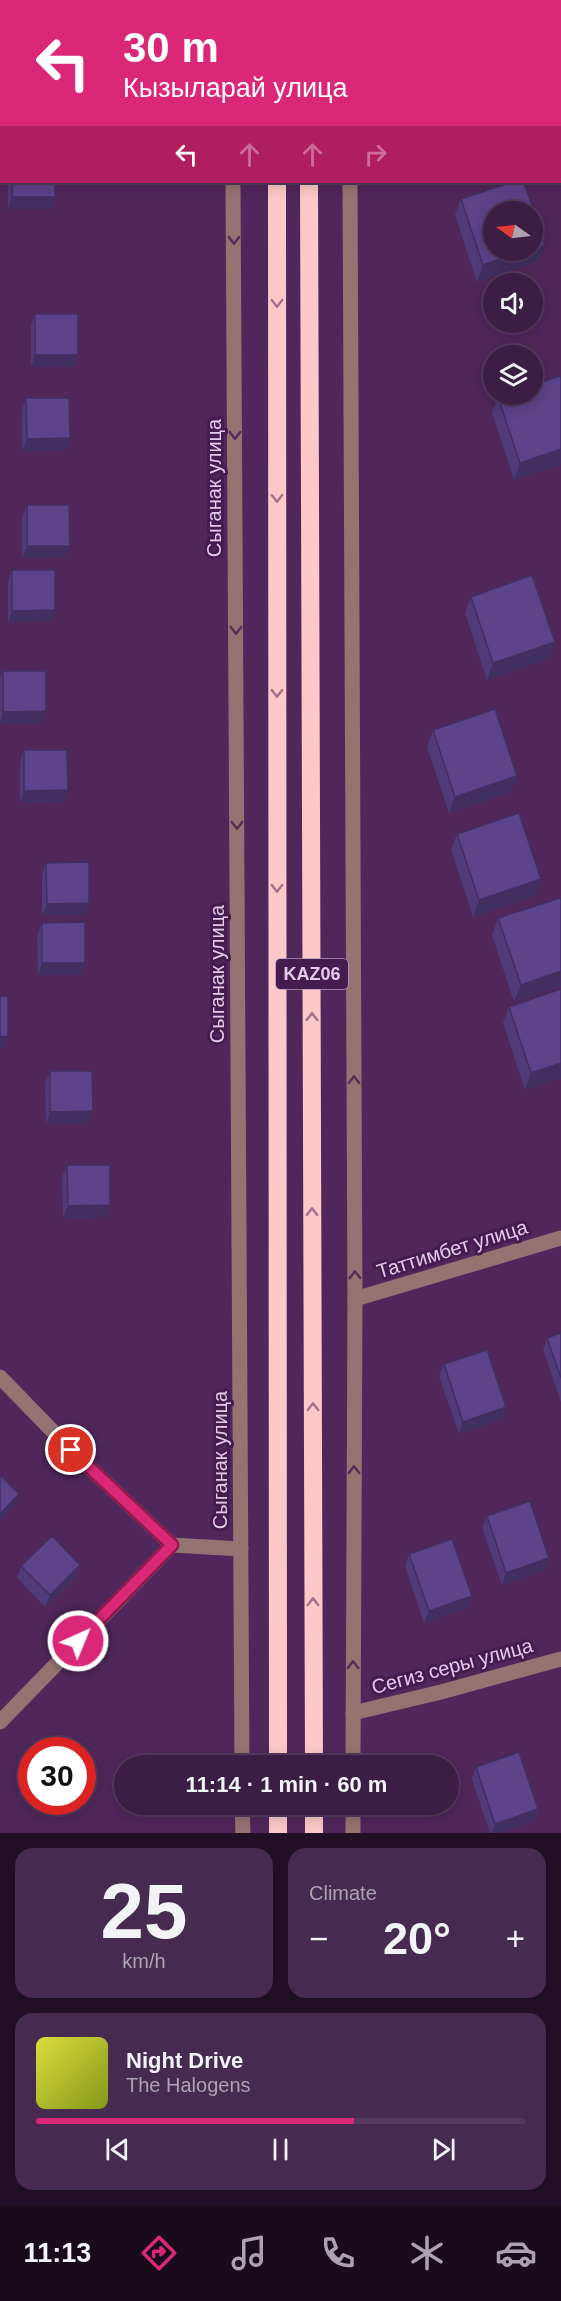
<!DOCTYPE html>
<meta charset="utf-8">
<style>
:root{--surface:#3c1d44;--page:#472a4f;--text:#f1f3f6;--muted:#aca2b2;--line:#553b5d;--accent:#db2777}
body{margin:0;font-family:Helvetica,sans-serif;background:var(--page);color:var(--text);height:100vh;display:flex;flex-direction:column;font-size:22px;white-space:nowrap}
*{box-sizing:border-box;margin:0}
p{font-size:20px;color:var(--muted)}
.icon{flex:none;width:33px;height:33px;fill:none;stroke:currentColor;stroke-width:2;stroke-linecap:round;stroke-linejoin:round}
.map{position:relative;height:1833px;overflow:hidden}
.details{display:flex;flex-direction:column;gap:15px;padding:15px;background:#211025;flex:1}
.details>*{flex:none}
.hud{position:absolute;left:0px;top:0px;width:561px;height:183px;box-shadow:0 3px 15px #0003,0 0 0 2px var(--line);background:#db2777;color:#fff;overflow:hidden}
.needle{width:39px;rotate:284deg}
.tools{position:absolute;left:483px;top:201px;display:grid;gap:12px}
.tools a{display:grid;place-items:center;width:60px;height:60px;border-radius:50%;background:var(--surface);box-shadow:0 3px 15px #0003,0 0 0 2px var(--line);font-size:30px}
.speed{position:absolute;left:18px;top:1737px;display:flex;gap:12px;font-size:30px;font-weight:700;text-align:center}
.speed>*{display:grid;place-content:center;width:78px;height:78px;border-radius:50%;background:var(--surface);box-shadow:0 3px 15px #0003,0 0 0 2px var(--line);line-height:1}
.speed .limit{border:9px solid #d22;background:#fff;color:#111}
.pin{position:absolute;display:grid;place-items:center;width:51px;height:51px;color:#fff;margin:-26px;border:3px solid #fff;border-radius:50%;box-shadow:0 2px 6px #0007}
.me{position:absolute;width:66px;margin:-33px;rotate:44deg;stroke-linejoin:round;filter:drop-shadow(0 0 4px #0008)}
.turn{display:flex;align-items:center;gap:21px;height:126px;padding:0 24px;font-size:27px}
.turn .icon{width:78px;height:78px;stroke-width:2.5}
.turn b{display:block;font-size:42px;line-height:51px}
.lanes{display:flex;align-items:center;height:57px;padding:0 24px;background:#0003;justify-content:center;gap:30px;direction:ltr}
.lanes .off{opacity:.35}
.big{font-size:45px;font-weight:600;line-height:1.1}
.details .widget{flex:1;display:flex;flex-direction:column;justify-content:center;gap:9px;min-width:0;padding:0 21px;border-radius:18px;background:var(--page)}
.details .dial{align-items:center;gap:0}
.dial b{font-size:78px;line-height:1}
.song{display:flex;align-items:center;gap:18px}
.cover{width:72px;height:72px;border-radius:9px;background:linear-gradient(135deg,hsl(60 70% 55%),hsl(70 70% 35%))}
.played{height:6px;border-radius:3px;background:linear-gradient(90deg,var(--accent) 65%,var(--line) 65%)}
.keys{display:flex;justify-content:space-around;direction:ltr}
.heat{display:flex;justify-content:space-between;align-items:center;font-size:33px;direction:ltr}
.details .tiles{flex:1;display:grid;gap:15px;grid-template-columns:1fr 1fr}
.widget:last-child{grid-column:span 2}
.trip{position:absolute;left:114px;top:1755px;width:345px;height:60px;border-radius:30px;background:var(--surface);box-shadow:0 3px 15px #0003,0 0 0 2px var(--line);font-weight:600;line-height:60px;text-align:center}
.menu{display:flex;height:96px;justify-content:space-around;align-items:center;background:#180c1b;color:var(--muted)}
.menu .icon{width:42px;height:42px}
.menu .selected{color:var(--accent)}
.menu b{font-size:27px;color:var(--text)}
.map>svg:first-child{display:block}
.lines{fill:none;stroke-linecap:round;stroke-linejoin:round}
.minor{stroke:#967373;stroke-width:15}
.highway{stroke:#fcc9c8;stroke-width:18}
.wall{fill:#503a77}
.shaded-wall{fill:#412f61}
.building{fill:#5d438a;stroke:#412f61;stroke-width:1.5}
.oneway{stroke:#552d56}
.oneway2{stroke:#a0728c}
.route-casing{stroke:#8e194d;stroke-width:15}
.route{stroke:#db2777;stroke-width:10}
.labels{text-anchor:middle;stroke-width:6;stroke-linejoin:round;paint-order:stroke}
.shield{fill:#451c4f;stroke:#b396bb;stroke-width:1.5}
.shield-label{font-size:18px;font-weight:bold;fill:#e2cae9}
.street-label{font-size:20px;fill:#e2cae9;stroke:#451c4f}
</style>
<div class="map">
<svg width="561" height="1833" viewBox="0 0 561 1833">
<rect width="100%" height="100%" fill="#50275b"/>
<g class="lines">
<g class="minor">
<polyline points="233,0 233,2"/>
<polyline points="352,2 352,0"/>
<polyline points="560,4 561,10"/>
<polyline points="560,21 561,21"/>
<polyline points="0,135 2,135"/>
<polyline points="233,182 242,1766"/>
<polyline points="350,182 355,1299 353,1766"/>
<polyline points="355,1299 561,1238"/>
<polyline points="0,1377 71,1450 172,1545"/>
<polyline points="172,1545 241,1549"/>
<polyline points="353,1713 441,1692 561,1659"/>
<polyline points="0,1722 172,1545"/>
<polyline points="242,1804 243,1833"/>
<polyline points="353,1833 353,1804"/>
</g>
<g class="highway">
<polyline points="277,0 277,2"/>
<polyline points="309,0 309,2"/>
<polyline points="277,182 278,1766"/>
<polyline points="309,182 314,1766"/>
<polyline points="278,1804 278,1833"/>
<polyline points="314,1804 314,1833"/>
</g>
</g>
<g class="wall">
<polygon points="8,182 55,182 51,209 8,209"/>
<polygon points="461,199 539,261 477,282 455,215"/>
<polygon points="35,314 78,355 74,366 31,367 31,326"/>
<polygon points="561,379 561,464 514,480 492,413 498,397"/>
<polygon points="26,398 70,438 66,450 22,451 22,410"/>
<polygon points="27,505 70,546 65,557 22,558 22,517"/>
<polygon points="12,570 51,622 8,622 8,582"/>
<polygon points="471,597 555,642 549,659 487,680 465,613"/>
<polygon points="3,671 46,711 42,723 0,724 0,680"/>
<polygon points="433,730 517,776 511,792 449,813 427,747"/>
<polygon points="24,750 68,790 63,802 20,803 20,762"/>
<polygon points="457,834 535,896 473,917 451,850"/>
<polygon points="46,863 85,915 42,915 42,875"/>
<polygon points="561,900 561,986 514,1002 492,935 498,918"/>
<polygon points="42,923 85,963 81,975 38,975 37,935"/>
<polygon points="561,989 561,1078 525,1090 503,1023 509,1007"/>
<polygon points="50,1071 88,1123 46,1124 45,1083"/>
<polygon points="67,1165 110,1205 106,1217 63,1218 62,1177"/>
<polygon points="561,1333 561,1402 543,1349 547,1338"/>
<polygon points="444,1364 506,1407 502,1419 459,1434 439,1376"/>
<polygon points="487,1516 549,1558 545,1570 502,1585 482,1528"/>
<polygon points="409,1554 472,1596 467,1608 424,1623 405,1566"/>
<polygon points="80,1565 76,1577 45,1607 17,1578 21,1566"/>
<polygon points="476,1767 538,1809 534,1821 498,1833 490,1833 472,1779"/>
</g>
<g class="shaded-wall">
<polygon points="12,197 55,197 51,209 8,209"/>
<polygon points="545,245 539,261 477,282 483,265 528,250 532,250 532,249"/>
<polygon points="35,355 78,355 74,366 31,367"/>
<polygon points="70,438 66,450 22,451 27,439"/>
<polygon points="561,449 561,464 514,480 520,463"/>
<polygon points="27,546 70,546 65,557 22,558"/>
<polygon points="55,610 51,622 8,622 12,611"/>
<polygon points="555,642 549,659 487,680 493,663"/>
<polygon points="46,711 42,723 0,724 3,712"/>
<polygon points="517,776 511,792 449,813 455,797"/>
<polygon points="68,790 63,802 20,803 24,791"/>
<polygon points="541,879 535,896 473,917 479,900"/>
<polygon points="89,903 85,915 42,915 47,904"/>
<polygon points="42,963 85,963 81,975 38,975"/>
<polygon points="561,971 561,986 514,1002 521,985"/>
<polygon points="8,1036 4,1048 0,1048 0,1037"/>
<polygon points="561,1063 561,1078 525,1090 531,1073"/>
<polygon points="93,1111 88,1123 46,1124 50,1112"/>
<polygon points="110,1205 106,1217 63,1218 68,1206"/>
<polygon points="506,1407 502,1419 459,1434 463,1422"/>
<polygon points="19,1494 15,1506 0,1521 0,1514"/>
<polygon points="549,1558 545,1570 502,1585 506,1573"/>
<polygon points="80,1565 76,1577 45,1607 50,1595"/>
<polygon points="472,1596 467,1608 424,1623 429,1611"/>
<polygon points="538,1809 534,1821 498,1833 492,1833 495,1824"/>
</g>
<g class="building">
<rect x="12" y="182" width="43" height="15"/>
<polygon points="512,182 524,182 545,245 532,249 532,212 494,212 494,250 528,250 483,265 461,199"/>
<rect x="35" y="314" width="43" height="41"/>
<polygon points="560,376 561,379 561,449 520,463 498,397 505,394 532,394 532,385"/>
<polygon points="26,398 69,398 70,438 27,439"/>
<polygon points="27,505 69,505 70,546 27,546"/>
<polygon points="12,570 55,570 55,610 12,611"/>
<polygon points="532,575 555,642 493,663 471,597"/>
<polygon points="3,671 46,671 46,711 3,712"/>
<polygon points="495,709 517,776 455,797 433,730"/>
<polygon points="24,750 67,750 68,790 24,791"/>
<polygon points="519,813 541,879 479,900 457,834"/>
<polygon points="89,862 89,903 47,904 46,863"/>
<polygon points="560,898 561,900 561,971 521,985 498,918"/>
<polygon points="85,922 85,963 42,963 42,923"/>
<polygon points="561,989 561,1063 531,1073 509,1007"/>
<polygon points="0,996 8,996 8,1036 0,1037"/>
<polygon points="50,1071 92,1071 93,1111 50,1112"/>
<polygon points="67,1165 110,1165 110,1205 68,1206"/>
<polygon points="561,1333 561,1378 547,1338"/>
<polygon points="487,1350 506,1407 463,1422 444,1364"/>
<polygon points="0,1475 19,1494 0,1514"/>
<polygon points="530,1501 549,1558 506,1573 487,1516"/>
<polygon points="52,1536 80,1565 50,1595 21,1566"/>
<polygon points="452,1539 472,1596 429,1611 409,1554"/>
<polygon points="519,1752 538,1809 495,1824 476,1767"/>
</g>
<defs><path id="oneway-chevron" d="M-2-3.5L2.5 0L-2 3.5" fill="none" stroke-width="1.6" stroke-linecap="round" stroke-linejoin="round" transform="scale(1.5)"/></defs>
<g class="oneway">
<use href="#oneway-chevron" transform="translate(234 240) rotate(90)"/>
<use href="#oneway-chevron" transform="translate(235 435) rotate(90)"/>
<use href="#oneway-chevron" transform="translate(236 630) rotate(90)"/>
<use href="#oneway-chevron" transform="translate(237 825) rotate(90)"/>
<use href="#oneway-chevron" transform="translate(354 1080) rotate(-90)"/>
<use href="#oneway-chevron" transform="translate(355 1275) rotate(-90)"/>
<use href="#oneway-chevron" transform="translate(354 1470) rotate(-90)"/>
<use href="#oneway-chevron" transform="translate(353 1665) rotate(-90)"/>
</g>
<g class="oneway2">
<use href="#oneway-chevron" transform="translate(277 303) rotate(90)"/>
<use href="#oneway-chevron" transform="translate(277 498) rotate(90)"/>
<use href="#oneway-chevron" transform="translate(277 693) rotate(90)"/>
<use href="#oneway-chevron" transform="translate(277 888) rotate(90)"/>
<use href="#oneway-chevron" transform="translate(312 1017) rotate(-90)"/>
<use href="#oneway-chevron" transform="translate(312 1212) rotate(-90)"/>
<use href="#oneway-chevron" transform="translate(313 1407) rotate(-90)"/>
<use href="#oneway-chevron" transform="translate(313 1602) rotate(-90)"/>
</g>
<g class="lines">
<g class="route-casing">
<polyline id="route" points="71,1450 172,1545 78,1641"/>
</g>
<use href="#route" class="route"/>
</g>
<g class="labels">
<rect class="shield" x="276" y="959" width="72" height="30" rx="4.5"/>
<g class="shield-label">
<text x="312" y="980">KАZ06</text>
</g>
<g class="street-label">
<text transform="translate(214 488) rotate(-90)" y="7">Сыганак улица</text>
<text transform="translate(217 974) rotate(-90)" y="7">Сыганак улица</text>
<text transform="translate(452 1249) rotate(-17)" y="7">Таттимбет улица</text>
<text transform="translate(220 1460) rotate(-90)" y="7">Сыганак улица</text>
<text transform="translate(452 1666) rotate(-15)" y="7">Сегиз серы улица</text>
</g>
</g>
</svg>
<div class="tools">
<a><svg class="needle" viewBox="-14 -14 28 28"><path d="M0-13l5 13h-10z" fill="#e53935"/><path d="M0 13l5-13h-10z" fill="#aca2b2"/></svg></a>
<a><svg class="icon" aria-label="sound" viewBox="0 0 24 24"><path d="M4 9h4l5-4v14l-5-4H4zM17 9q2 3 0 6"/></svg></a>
<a><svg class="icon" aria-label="layers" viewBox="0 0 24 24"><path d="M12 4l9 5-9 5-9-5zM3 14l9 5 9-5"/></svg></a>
</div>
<div class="speed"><div class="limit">30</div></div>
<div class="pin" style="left:71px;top:1450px;background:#d93025"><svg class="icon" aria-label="arrive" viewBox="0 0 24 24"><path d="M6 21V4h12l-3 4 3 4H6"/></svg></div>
<svg class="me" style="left:78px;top:1641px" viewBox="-20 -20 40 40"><circle r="17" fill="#db2777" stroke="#fff" stroke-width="3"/><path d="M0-11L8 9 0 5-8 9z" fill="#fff"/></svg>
<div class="trip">11:14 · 1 min · 60 m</div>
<div class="hud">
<div class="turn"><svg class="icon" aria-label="left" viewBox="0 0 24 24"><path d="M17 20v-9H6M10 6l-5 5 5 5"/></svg><div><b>30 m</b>Кызыларай улица</div></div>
<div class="lanes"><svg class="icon" aria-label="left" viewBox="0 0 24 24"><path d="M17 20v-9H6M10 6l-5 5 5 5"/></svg><svg class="icon off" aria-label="ahead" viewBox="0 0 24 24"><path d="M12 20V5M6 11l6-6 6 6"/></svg><svg class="icon off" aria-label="ahead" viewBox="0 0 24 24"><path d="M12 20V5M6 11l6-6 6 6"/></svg><svg class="icon off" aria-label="right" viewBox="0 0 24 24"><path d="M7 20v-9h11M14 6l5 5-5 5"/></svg></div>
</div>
</div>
<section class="details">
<div class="tiles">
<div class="widget dial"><b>25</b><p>km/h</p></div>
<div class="widget"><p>Climate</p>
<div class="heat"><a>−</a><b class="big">20°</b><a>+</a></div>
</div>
<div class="widget">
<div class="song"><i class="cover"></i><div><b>Night Drive</b><p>The Halogens</p></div></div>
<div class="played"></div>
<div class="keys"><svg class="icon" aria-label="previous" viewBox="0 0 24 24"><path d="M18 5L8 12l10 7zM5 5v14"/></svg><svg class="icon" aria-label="pause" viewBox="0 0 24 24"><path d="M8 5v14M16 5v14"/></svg><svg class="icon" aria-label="next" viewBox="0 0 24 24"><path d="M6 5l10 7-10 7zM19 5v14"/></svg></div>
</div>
</div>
</section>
<nav class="menu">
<b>11:13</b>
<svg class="icon selected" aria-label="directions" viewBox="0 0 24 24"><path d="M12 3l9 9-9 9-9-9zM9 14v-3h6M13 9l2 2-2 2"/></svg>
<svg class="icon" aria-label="music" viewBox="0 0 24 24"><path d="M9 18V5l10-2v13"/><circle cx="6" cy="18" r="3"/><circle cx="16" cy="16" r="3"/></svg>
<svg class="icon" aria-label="phone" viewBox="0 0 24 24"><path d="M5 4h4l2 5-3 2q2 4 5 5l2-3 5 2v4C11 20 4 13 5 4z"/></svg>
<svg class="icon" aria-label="climate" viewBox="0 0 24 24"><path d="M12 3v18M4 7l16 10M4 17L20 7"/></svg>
<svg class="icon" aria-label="car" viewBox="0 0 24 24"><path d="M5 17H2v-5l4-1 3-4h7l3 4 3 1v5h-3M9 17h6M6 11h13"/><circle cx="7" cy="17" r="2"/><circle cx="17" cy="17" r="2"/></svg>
</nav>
